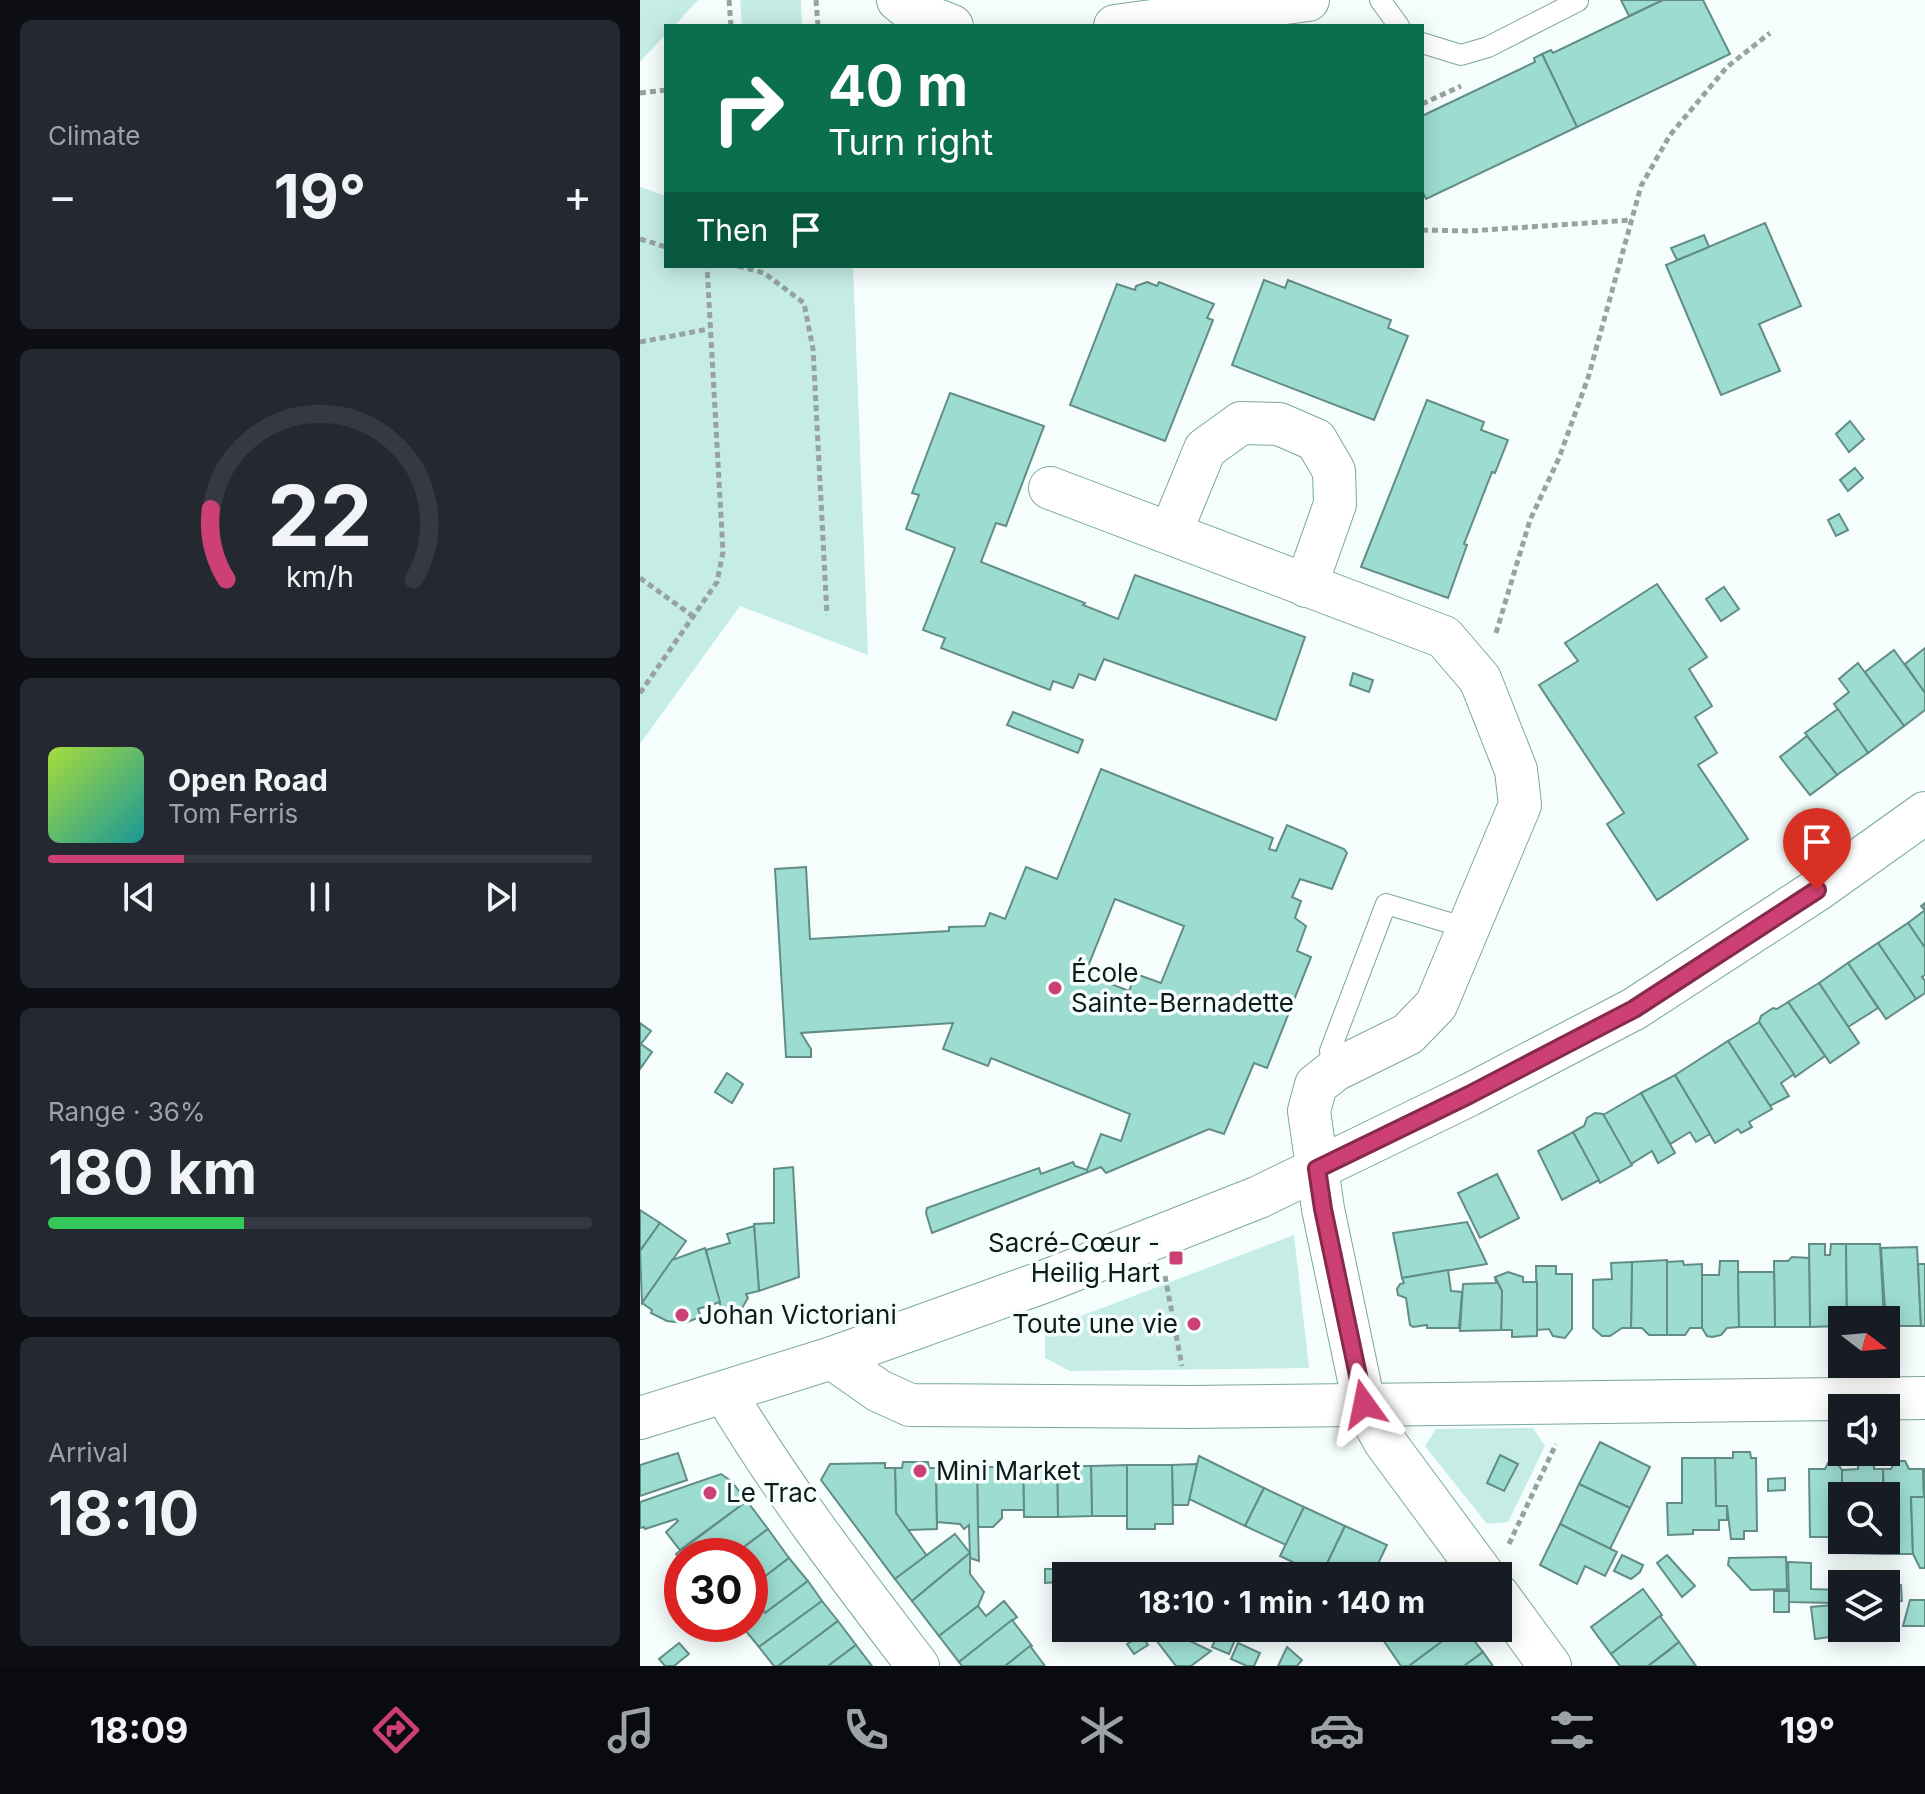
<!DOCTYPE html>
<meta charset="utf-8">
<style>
:root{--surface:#171b24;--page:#242831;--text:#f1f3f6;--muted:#9ea1a6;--line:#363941;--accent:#cc4073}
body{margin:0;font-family:Inter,sans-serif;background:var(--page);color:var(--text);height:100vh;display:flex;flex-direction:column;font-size:30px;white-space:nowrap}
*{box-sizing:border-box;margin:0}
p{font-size:26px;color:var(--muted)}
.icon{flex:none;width:44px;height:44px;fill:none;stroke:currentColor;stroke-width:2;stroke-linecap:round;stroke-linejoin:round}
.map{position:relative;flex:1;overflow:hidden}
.side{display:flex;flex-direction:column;gap:20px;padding:20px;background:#0d0f14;width:640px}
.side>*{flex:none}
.top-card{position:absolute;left:24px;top:24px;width:760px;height:244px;border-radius:0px;box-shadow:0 4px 20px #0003;background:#0b6e4f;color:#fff;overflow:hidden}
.needle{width:52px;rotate:106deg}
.tools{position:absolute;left:1188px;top:1306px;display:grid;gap:16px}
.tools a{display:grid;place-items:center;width:72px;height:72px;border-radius:0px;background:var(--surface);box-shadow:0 4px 20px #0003;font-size:40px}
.speed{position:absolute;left:24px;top:1538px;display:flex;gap:16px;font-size:40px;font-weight:700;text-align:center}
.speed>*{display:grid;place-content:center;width:104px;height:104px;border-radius:50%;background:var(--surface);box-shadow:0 4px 20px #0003;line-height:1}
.speed .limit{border:12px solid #d22;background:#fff;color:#111}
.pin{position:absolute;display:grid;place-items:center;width:68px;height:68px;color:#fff;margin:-82px -34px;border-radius:50% 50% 50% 0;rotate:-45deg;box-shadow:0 0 8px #0007}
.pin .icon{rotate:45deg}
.me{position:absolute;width:88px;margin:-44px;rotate:348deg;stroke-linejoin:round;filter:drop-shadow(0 0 6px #0008)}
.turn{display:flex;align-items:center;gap:28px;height:168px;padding:0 32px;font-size:36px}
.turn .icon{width:104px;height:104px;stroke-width:2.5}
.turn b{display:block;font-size:56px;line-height:68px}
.then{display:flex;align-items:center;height:76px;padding:0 32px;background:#0003;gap:16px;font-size:30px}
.big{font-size:60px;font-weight:700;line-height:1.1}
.side .tile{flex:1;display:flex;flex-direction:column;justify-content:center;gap:12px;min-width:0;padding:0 28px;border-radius:12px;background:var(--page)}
.side .dial{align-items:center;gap:0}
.dial svg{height:208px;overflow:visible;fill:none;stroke:var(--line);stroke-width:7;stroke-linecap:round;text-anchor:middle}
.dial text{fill:var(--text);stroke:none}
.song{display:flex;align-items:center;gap:24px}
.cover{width:96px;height:96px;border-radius:12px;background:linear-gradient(135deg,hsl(80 70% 55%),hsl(180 70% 35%))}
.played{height:8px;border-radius:4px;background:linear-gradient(90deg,var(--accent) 25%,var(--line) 25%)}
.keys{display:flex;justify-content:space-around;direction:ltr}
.heat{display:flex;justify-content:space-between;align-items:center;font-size:44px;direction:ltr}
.charge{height:12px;border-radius:6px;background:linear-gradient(90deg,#34c759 36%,var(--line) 0)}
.trip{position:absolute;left:412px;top:1562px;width:460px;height:80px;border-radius:0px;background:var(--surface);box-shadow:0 4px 20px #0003;font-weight:700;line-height:80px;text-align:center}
.menu{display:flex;height:128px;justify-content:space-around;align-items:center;background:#090b0e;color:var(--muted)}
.menu .icon{width:56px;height:56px}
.menu .selected{color:var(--accent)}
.menu b{font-size:36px;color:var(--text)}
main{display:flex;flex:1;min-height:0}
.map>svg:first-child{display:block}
.green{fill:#c6ede5}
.building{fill:#9dddd1;stroke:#618d85;stroke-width:2;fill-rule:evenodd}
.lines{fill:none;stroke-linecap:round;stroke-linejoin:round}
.lane-casing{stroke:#7aa79f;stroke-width:22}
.street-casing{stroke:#7aa79f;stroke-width:44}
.path{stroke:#96a3a0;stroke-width:5;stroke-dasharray:6 4;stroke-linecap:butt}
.lane{stroke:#fff;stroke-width:20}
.street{stroke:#fff;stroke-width:42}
.route-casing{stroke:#852a4b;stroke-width:20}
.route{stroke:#cc4073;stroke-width:14}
.poi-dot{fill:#cc4073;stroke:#f5fefc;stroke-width:3}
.labels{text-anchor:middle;stroke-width:7;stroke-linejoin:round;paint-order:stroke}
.poi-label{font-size:26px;fill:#0b1d1a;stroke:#f5fefc;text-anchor:start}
</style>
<main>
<section class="side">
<div class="tile"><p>Climate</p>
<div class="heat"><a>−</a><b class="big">19°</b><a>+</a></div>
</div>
<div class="tile dial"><svg viewBox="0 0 100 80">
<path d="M14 69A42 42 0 1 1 86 69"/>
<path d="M14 69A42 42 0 0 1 8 42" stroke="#cc4073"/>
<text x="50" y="56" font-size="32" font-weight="700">22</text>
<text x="50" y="72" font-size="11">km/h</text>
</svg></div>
<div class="tile">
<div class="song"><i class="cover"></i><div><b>Open Road</b><p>Tom Ferris</p></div></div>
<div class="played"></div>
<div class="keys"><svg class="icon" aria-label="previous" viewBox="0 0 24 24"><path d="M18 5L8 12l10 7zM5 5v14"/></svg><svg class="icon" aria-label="pause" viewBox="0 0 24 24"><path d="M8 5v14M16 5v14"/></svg><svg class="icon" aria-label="next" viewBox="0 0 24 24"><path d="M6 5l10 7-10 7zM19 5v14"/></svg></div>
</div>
<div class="tile"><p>Range · 36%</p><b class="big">180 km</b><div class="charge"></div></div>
<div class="tile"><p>Arrival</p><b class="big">18:10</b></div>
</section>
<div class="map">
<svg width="1285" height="1666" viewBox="0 0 1285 1666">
<rect width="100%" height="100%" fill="#f5fefc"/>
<g class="green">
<polygon points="0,0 58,0 34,26 26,26 26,34 0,62"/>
<polygon points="100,0 161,0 162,26 102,26"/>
<polygon points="0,187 26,196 26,266 213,266 228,655 100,606 0,744"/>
<polygon points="654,1235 669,1368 430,1371 405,1358 405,1337 420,1324"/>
<polygon points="893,1428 905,1446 868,1522 847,1524 785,1446 796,1429"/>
</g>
<g class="building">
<polygon points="981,0 1023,0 989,16"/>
<polygon points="1023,0 1063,0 1090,54 937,127 902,54 911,50 913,53"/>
<polygon points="902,54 937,127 786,199 782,191 782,116 895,62 894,58"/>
<polygon points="1125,223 1161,306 1119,324 1140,371 1081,395 1026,265"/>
<polygon points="1064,235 1069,247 1037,260 1031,248"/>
<polygon points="624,280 645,288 648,280 751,320 748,328 768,336 734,420 592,365"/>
<polygon points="507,282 517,286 519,282 574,304 567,318 573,320 525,441 430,405 477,284 495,290 496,286"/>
<polygon points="310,393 404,426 366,526 356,523 341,562 445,603 443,605 478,619 495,575 665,637 636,720 464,659 455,680 439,674 433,688 413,681 410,690 301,648 305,638 283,630 315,548 266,529 279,495 272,493"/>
<polygon points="787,400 844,422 841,430 868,440 855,473 852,472 824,544 827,545 808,598 721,567"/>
<polygon points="1210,421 1224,439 1209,452 1196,434"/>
<polygon points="1215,468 1223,478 1208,491 1200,480"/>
<polygon points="1199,514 1208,530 1196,536 1188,520"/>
<polygon points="1017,584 1067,657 1049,669 1072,706 1055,717 1077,753 1058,765 1108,839 1017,900 967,824 984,813 899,685 938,661 925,643"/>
<polygon points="1084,587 1099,609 1081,621 1066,599"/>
<polygon points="1285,648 1285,693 1265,664"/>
<polygon points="1254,650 1285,693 1285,710 1264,726 1225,672"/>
<polygon points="1218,663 1264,726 1228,753 1194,704 1209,692 1199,679"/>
<polygon points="713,673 733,680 729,692 710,685"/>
<polygon points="1198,709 1228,753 1197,775 1165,733"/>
<polygon points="373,712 443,740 438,753 367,725"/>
<polygon points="1167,736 1197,775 1170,795 1140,757"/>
<path d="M461,769L633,838L629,849L636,851L647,825L704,849L707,853L692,889L660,879L652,897L661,901L655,918L666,926L657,951L671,957L627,1068L614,1063L584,1134L569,1129L466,1173L461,1167L292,1233L286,1213L287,1208L399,1168L401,1174L433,1162L435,1166L447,1170L461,1134L481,1141L490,1114L351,1058L348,1066L303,1049L313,1023L161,1033L171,1049V1057H146L135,869L166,867L170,939L309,931V927L345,926L350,913L365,919L386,867L417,879ZM475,899L544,926L521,983L496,974L489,991L445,974Z"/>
<polygon points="1285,903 1285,948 1268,923 1285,910 1281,906"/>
<polygon points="1268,923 1285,948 1285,975 1282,977 1285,981 1285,993 1276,999 1238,943"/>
<polygon points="1238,943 1276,999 1246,1019 1208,963"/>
<polygon points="1208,963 1238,1008 1208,1027 1179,983"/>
<polygon points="1179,983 1219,1043 1190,1063 1148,1002"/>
<polygon points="1148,1002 1185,1056 1155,1077 1119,1022 1121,1016 1133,1008 1137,1009"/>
<polygon points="1119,1022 1154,1074 1141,1083 1149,1096 1130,1106 1088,1041"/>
<polygon points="0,1023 11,1031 1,1044 12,1052 0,1069"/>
<polygon points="1088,1041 1132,1109 1109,1122 1112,1127 1101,1133 1098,1129 1075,1143 1035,1075"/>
<polygon points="87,1073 103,1084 92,1103 75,1092"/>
<polygon points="1035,1075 1070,1134 1056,1142 1050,1132 1030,1144 1001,1093"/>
<polygon points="1001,1093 1035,1153 1018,1163 1012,1151 991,1164 963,1115"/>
<polygon points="955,1113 963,1114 992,1165 960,1183 933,1132 944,1126 947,1118"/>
<polygon points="933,1132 959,1180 922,1200 898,1151"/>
<polygon points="153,1167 159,1277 119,1291 114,1224 134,1223 134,1169"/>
<polygon points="857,1174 879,1218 840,1238 818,1193"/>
<polygon points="0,1210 20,1223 0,1251"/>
<polygon points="827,1222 847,1264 762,1278 753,1233"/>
<polygon points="20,1223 46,1241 2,1303 0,1251"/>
<polygon points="114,1226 119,1291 106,1294 108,1298 102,1308 90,1313 81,1308 66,1250 90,1243 87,1234"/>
<polygon points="1169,1244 1185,1244 1185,1255 1190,1255 1191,1244 1206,1244 1207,1320 1202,1320 1202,1326 1170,1327"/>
<polygon points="1206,1244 1240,1244 1244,1320 1207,1320"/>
<polygon points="1277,1247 1281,1326 1246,1326 1241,1248"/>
<polygon points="65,1248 80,1302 58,1309 61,1317 44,1323 27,1321 11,1313 12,1310 2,1303 32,1260"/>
<polygon points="1152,1257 1169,1258 1170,1327 1135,1327 1134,1261 1148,1261"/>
<polygon points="1027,1260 1027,1335 1009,1335 1002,1328 991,1328 992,1262"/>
<polygon points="1043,1261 1044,1265 1062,1264 1062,1328 1050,1328 1045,1335 1027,1335 1027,1262"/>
<polygon points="1080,1261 1098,1261 1099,1327 1087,1328 1081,1335 1072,1337 1067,1336 1062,1328 1062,1275 1079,1275"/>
<polygon points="992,1262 991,1328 982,1328 970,1336 962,1336 953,1328 953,1280 972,1279 971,1263"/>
<polygon points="1278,1264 1285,1264 1285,1326 1281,1326"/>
<polygon points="896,1266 916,1266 916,1274 932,1274 932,1329 925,1338 913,1336 909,1329 897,1330"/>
<polygon points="808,1270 811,1291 822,1292 819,1328 787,1328 787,1325 773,1327 770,1325 766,1298 758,1295 757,1289 760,1284 764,1283 762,1278"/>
<polygon points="868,1272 883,1277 883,1282 897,1282 897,1336 872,1337 872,1330 861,1330 862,1291 855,1277"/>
<polygon points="1098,1272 1134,1272 1135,1327 1099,1327"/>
<polygon points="855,1277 862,1291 861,1330 820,1331 823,1284 856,1283"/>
<polygon points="960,1442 1010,1467 990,1508 939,1484"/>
<polygon points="1093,1452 1110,1452 1111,1458 1116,1458 1117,1531 1104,1531 1104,1539 1091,1539 1087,1506 1076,1506 1075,1458 1093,1458"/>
<polygon points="38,1453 47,1480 0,1496 0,1465"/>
<polygon points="860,1455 878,1464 864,1491 847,1483"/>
<polygon points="559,1456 624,1488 605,1526 549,1499"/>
<polygon points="1042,1458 1075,1458 1076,1506 1087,1506 1087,1520 1079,1520 1079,1530 1053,1530 1053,1534 1028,1535 1027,1503 1042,1503"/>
<polygon points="1255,1461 1265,1461 1269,1469 1283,1469 1284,1497 1271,1497 1273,1554 1243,1554 1243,1540 1246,1540 1243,1469 1251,1469"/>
<polygon points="263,1462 288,1462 289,1468 296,1468 297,1529 268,1530 256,1513 255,1468 262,1468"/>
<polygon points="245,1463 245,1468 255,1468 256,1513 287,1556 255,1579 181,1480 190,1464"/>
<polygon points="1188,1463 1197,1463 1202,1470 1202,1493 1214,1493 1214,1496 1202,1496 1202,1537 1170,1537 1169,1469 1185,1469"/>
<polygon points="1218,1463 1234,1463 1234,1469 1243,1469 1243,1496 1202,1493 1202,1470 1218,1469"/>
<polygon points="557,1464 548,1505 533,1505 532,1465"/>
<polygon points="487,1465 532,1465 533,1524 515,1524 515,1529 487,1529"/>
<polygon points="487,1465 487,1516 452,1516 451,1466"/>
<polygon points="417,1466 451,1466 452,1516 418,1517"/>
<polygon points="417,1466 418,1517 384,1517 383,1467"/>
<polygon points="337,1467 383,1467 384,1510 362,1510 362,1518 353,1527 338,1527"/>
<polygon points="337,1467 338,1527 339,1561 330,1558 329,1525 324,1529 320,1524 297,1522 296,1468"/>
<polygon points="1283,1469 1285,1469 1285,1568 1280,1568 1273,1554 1271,1497 1284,1497"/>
<polygon points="81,1474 91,1481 107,1501 40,1550 26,1532 38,1521 36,1519 5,1529 4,1527 0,1528 0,1502"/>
<polygon points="1145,1478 1145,1490 1128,1491 1128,1479"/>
<polygon points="939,1484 990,1508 970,1549 920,1524"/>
<polygon points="624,1488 664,1507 646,1545 605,1526"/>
<polygon points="107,1501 128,1529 92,1556 42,1556 42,1562 36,1554"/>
<polygon points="664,1507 705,1526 681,1576 654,1576 659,1565 640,1556"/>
<polygon points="920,1524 977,1552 965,1576 945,1566 937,1584 900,1565"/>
<polygon points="705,1526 747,1545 732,1576 681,1576"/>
<polygon points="128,1529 149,1558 110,1588 110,1556 92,1556"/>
<polygon points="315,1534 330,1553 272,1601 255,1579"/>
<polygon points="1214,1540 1243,1540 1243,1554 1210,1553"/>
<polygon points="330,1553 330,1574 344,1592 338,1606 299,1636 272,1601"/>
<polygon points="982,1555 1003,1565 1000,1572 991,1579 974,1571"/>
<polygon points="1027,1555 1055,1586 1042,1597 1017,1563"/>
<polygon points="1146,1557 1147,1589 1111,1590 1088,1565 1089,1558"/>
<polygon points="149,1558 168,1581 125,1613 116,1602 110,1607 110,1588"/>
<polygon points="1148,1562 1171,1563 1171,1589 1197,1590 1193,1603 1149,1602"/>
<polygon points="405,1569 417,1569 418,1582 405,1583"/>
<polygon points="1203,1574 1213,1574 1213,1584 1202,1584 1202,1603 1193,1603"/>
<polygon points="168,1581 182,1601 119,1647 100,1624 110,1624 110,1607 116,1602 125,1613"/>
<polygon points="1246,1585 1261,1585 1262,1601 1246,1602"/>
<polygon points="1003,1589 1022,1615 971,1654 951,1627"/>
<rect x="1134" y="1591" width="15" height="21"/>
<polygon points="1270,1600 1285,1600 1285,1626 1263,1626"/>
<polygon points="182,1601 198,1621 138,1666 134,1666 119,1647"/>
<polygon points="364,1601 377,1617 319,1662 299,1636 338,1606 346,1616"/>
<polygon points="1192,1605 1196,1636 1175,1639 1171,1607"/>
<polygon points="1020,1616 1039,1642 1008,1666 980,1666 971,1654"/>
<polygon points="372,1620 392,1646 365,1666 322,1666 319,1662"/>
<polygon points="198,1621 216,1645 188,1666 138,1666"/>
<polygon points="522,1628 556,1628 550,1641"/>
<polygon points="747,1628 820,1628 769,1666 761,1666 739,1634"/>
<polygon points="820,1628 824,1628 843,1652 824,1666 769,1666"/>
<polygon points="528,1631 550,1641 571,1651 551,1666 536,1666 516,1640"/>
<polygon points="578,1633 595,1640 589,1654 572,1647"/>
<polygon points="502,1635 508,1645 494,1654 487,1644"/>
<polygon points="1039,1642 1056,1666 1008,1666 1027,1652"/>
<polygon points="39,1643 49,1654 34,1666 25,1666 19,1659"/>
<polygon points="598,1643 620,1653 614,1666 607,1666 591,1659"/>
<polygon points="216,1645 232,1666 188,1666"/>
<polygon points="390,1646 405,1666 365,1666"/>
<polygon points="647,1647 662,1660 657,1666 638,1666"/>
<polygon points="843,1652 853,1666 824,1666"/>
</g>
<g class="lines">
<g class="lane-casing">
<g id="lane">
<polyline points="740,0 759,26"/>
<polyline points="782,43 821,55 848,47 938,1"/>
<polyline points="695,1070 690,1051 746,904 830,929"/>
</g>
</g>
<g class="street-casing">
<g id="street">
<polyline points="258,0 269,9 312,26"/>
<polyline points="475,26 668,0"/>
<polyline points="410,488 804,637 840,679 876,770 880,805 796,1005 768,1034 695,1070 676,1085 669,1111 683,1209 724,1404 745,1442 844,1576"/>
<polyline points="531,532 565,449 601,423 639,424 676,440 694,471 695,504 666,586"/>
<polyline points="192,1358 239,1391 270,1405 550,1407 1285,1398"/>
<path d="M85,1393C142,1489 210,1577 278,1666"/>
<polyline points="0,1418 192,1358 406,1281 619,1197 829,1095 994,1009 1177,890 1285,813"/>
<polyline points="858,1595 910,1666"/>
</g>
</g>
<g class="path">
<polyline points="89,0 91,26"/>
<polyline points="176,0 178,26"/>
<polyline points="0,93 26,90"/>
<polyline points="782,104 821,86"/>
<polyline points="782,230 829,231 992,220"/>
<polyline points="0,239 26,247"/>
<polyline points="98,266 124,273 164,303 173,349 187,615"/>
<polyline points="0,342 69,329"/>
<polyline points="0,578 54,617"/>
<polyline points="856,633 890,520 919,458 948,378 1001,186 1030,135 1087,67 1130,33"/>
<polyline points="0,693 77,582 83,552 67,266"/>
<polyline points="525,1276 542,1366"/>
<polyline points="869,1544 916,1444"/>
</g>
<use href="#lane" class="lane"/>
<use href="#street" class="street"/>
</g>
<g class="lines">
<g class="route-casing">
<polyline id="route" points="724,1404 683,1209 677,1169 829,1095 994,1009 1177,890"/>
</g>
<use href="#route" class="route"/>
</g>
<g class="poi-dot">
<circle cx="415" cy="988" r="8"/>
<rect x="528" y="1250" width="16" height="16" rx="4"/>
<circle cx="42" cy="1315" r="8"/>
<circle cx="554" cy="1324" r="8"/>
<circle cx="280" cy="1471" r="8"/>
<circle cx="70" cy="1493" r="8"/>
</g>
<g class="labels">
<g class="poi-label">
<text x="431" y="982">École<tspan x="431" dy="30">Sainte-Bernadette</tspan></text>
<text x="520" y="1252" text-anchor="end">Sacré-Cœur -<tspan x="520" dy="30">Heilig Hart</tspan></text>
<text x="58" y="1324">Johan Victoriani</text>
<text x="538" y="1333" text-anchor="end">Toute une vie</text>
<text x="296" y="1480">Mini Market</text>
<text x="86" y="1502">Le Trac</text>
</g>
</g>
</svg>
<div class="tools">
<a><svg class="needle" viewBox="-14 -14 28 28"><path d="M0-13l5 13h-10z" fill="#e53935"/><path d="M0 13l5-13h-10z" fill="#9ea1a6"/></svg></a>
<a><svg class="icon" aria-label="sound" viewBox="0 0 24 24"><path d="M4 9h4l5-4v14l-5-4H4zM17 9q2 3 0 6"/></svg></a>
<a><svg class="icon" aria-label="search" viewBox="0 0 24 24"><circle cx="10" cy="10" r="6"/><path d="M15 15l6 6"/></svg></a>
<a><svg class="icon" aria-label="layers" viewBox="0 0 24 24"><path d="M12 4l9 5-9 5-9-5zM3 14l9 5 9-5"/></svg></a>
</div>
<div class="speed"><div class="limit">30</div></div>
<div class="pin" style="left:1177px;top:890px;background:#d93025"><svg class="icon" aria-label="arrive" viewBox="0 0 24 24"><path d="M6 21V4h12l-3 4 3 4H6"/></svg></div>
<svg class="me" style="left:724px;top:1404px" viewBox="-20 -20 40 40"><path d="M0-17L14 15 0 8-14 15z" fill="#cc4073" stroke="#fff" stroke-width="4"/></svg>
<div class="trip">18:10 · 1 min · 140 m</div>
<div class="top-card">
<div class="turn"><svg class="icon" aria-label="right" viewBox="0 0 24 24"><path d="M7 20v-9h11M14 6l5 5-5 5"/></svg><div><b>40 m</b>Turn right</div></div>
<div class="then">Then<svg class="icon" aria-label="arrive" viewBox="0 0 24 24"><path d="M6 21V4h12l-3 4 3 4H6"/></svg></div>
</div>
</div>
</main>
<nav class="menu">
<b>18:09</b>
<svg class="icon selected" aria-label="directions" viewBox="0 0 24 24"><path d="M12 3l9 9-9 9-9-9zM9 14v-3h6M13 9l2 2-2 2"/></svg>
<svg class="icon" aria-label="music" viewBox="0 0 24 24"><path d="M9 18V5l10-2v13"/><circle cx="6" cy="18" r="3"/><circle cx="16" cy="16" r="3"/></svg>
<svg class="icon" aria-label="phone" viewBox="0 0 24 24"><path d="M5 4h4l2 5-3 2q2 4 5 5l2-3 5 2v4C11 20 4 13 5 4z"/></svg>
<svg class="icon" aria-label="climate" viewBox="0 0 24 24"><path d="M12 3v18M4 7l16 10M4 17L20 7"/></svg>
<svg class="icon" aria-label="car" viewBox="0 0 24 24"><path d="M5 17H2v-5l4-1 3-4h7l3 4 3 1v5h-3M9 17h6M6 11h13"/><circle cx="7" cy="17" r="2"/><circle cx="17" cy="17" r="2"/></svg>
<svg class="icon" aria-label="filters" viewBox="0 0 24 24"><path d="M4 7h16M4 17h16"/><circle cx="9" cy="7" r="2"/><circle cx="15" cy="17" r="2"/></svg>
<b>19°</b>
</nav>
